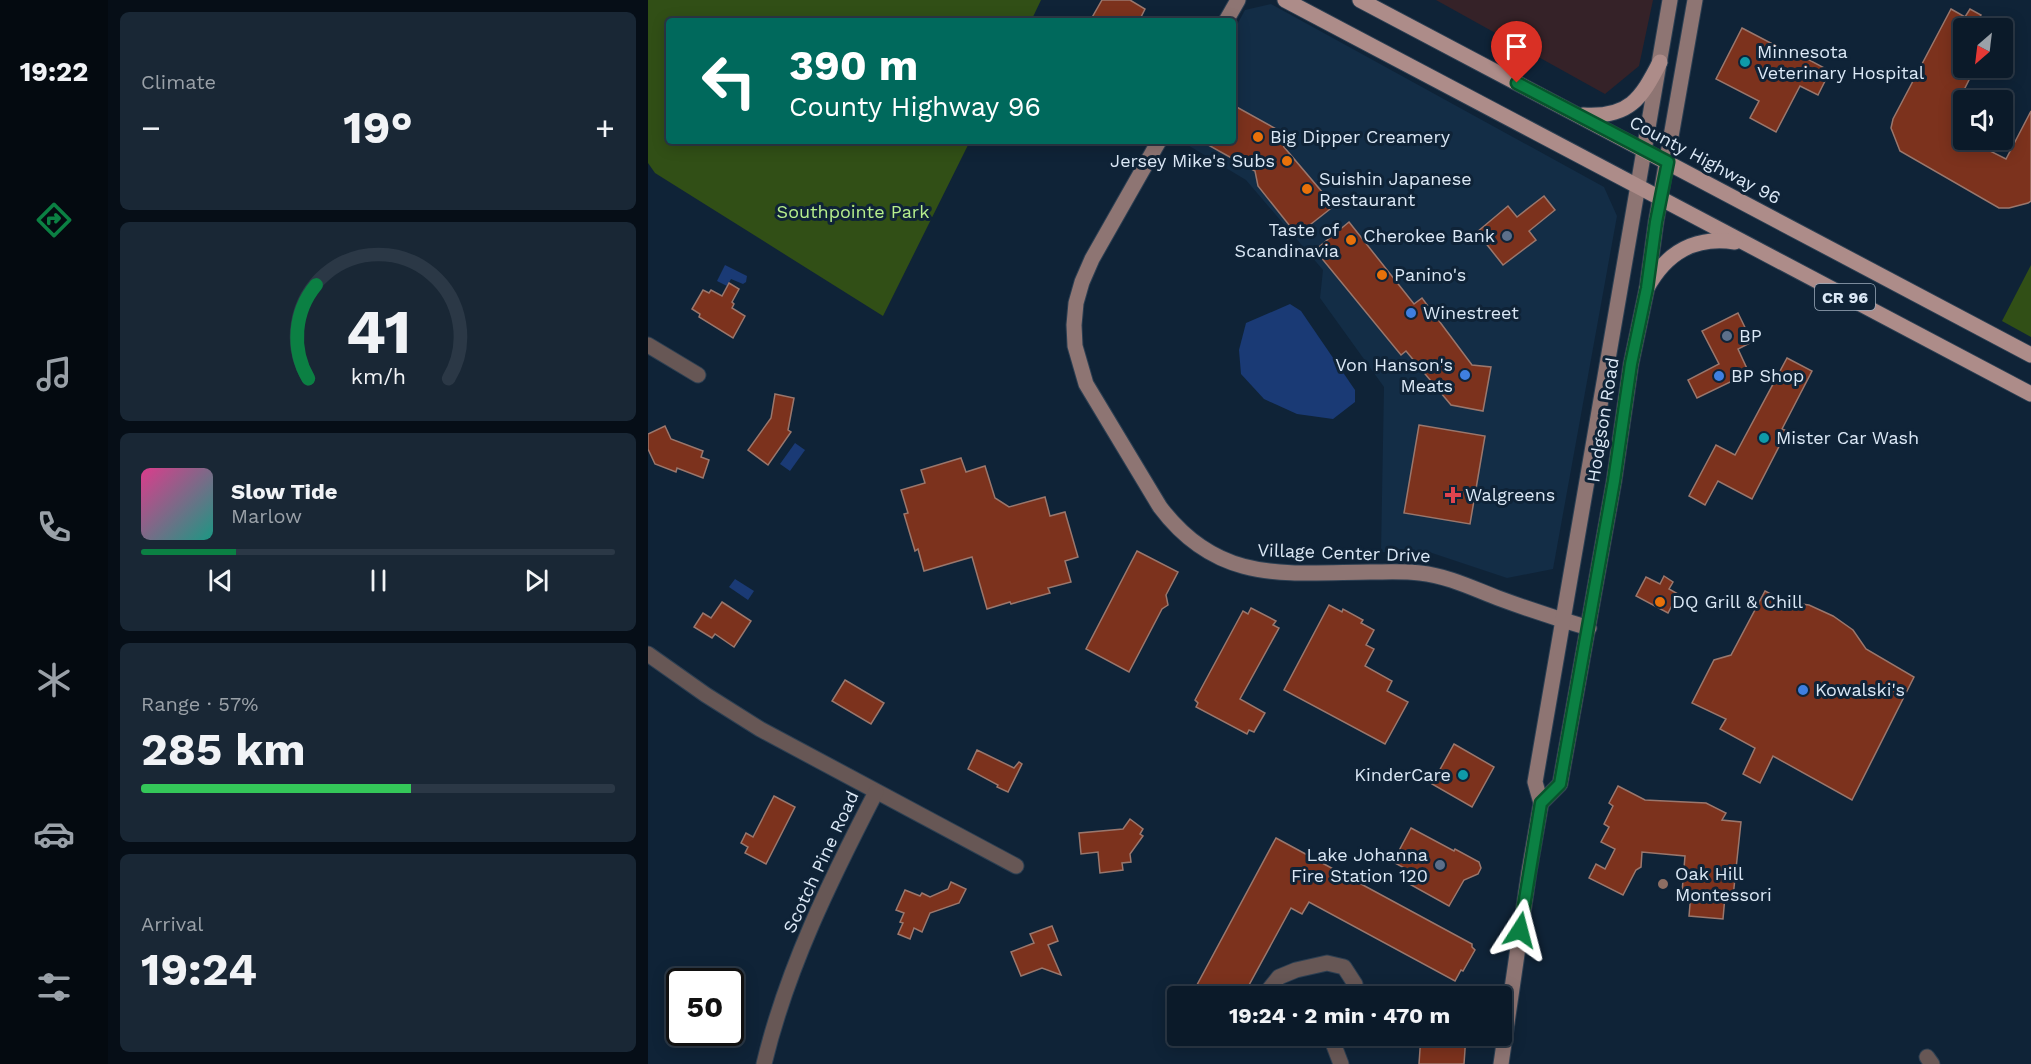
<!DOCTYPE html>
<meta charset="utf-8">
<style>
:root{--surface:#0b1a29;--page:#192735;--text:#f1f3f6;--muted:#9aa1a8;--line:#2b3846;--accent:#0b8043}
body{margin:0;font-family:"Work Sans",sans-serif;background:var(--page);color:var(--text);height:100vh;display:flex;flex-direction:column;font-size:22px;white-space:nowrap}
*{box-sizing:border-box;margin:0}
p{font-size:20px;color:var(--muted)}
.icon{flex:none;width:33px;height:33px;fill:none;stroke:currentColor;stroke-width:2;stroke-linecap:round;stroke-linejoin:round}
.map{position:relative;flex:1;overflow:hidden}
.drawer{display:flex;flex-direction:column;gap:12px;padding:12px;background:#060e17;width:540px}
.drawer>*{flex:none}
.banner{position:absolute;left:18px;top:18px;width:570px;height:126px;border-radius:6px;box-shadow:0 3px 15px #0003,0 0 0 2px var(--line);background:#00695c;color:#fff;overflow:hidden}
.needle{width:39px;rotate:208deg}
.fabs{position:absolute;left:1305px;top:18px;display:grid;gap:12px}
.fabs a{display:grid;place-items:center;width:60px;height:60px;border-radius:6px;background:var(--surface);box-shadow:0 3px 15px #0003,0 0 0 2px var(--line);font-size:30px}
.speed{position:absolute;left:18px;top:968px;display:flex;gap:12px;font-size:30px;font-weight:700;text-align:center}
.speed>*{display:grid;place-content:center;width:78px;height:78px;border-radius:50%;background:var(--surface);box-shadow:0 3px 15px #0003,0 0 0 2px var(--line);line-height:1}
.speed .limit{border:3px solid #111;border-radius:9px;background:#fff;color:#111}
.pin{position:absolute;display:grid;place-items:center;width:51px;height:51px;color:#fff;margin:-62px -26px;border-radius:50% 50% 50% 0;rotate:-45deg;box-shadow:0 0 6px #0007}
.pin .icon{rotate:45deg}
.me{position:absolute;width:66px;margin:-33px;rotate:9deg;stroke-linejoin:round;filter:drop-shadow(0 0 4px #0008)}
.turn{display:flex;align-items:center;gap:21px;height:126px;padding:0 24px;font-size:27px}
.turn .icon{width:78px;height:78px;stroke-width:2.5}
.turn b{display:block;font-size:42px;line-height:51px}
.big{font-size:45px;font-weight:700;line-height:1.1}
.drawer .card{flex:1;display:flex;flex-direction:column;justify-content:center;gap:9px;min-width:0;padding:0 21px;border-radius:9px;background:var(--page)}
.drawer .dial{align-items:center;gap:0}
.dial svg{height:156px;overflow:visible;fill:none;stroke:var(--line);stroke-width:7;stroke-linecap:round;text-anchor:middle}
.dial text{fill:var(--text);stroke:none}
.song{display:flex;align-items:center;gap:18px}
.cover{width:72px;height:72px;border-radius:9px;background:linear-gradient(135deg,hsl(330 70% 55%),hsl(170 70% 35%))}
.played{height:6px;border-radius:3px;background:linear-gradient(90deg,var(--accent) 20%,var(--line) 20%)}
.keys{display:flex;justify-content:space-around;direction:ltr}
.heat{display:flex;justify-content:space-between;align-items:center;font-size:33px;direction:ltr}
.charge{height:9px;border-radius:4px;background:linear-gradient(90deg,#34c759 57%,var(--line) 0)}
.trip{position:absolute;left:519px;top:986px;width:345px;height:60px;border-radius:6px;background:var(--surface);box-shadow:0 3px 15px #0003,0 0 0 2px var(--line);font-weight:700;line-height:60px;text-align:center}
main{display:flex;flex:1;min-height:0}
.tab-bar{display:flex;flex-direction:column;width:108px;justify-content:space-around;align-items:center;background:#040a10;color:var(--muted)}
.tab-bar .icon{width:42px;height:42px}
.tab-bar .active{color:var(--accent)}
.tab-bar b{font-size:27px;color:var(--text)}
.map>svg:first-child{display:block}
.built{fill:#132d46}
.education{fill:#352228}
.green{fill:#314f16}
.water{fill:#1a3a75}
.building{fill:#7c321d;stroke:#9a776d;stroke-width:1.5}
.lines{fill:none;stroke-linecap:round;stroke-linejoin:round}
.street-casing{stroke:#2c3f52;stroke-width:17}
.secondary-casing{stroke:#2c3f52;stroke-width:17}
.primary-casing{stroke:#2c3f52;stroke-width:17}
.street{stroke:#675755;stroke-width:15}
.secondary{stroke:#8e7573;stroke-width:15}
.primary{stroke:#ad8c89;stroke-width:15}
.route-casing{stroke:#07532c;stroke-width:15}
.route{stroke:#0b8043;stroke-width:10}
.culture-dot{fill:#0f9aa8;stroke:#0f2337;stroke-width:2}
.food-dot{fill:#e8710a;stroke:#0f2337;stroke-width:2}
.service-dot{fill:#5c6f8a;stroke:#0f2337;stroke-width:2}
.shop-dot{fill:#3f7fe0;stroke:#0f2337;stroke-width:2}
.health-dot{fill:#e0444e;stroke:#0f2337;stroke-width:2}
.education-dot{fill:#8d6e63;stroke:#0f2337;stroke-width:2}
.labels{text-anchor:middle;stroke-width:6;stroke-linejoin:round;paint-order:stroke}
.shield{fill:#0f2337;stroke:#9eadbd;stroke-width:1.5}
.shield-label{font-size:16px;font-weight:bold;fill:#dbe8f6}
.poi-label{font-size:18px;fill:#dbe8f6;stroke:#0f2337;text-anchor:start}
.street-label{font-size:18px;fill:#dbe8f6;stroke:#0f2337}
.park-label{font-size:18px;fill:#b7ef8d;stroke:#0f2337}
</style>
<main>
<nav class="tab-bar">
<b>19:22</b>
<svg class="icon active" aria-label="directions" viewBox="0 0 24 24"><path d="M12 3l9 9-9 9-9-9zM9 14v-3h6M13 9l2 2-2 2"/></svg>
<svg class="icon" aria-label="music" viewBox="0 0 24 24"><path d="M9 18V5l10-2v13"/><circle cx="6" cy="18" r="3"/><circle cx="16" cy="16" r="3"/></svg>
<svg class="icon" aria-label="phone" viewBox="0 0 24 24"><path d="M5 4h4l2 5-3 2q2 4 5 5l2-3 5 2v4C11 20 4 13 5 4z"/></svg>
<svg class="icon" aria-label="climate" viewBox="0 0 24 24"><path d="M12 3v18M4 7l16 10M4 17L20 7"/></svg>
<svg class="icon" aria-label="car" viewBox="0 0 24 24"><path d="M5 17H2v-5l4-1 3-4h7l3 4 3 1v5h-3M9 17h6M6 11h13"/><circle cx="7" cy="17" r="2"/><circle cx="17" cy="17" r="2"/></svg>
<svg class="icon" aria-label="filters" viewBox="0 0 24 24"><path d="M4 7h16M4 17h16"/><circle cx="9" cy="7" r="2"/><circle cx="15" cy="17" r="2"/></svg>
</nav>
<section class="drawer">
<div class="card"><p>Climate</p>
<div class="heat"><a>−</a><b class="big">19°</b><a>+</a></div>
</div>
<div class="card dial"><svg viewBox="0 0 100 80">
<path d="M14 69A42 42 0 1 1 86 69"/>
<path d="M14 69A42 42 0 0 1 18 21" stroke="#0b8043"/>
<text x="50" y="56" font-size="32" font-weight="700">41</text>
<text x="50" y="72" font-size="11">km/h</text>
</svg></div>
<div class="card">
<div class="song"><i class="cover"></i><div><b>Slow Tide</b><p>Marlow</p></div></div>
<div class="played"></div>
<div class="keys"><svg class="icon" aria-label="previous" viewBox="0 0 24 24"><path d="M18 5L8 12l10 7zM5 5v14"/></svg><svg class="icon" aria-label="pause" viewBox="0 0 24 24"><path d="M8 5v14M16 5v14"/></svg><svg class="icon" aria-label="next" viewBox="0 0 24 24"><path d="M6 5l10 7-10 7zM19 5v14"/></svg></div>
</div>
<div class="card"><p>Range · 57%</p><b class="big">285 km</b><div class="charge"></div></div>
<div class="card"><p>Arrival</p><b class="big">19:24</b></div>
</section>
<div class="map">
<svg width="1383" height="1064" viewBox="0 0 1383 1064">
<rect width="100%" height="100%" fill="#0f2337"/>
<polygon class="built" points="623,4 956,187 969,216 905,569 859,578 781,552 733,552 736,387 672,298 675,270 598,180 533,141 585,141 585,32 597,10"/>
<polygon class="education" points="788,0 1005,0 991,66 957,94"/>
<g class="green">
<polygon points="0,0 393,0 383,21 21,21 21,141 322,141 235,316 7,173 0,163"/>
<polygon points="1383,265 1383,337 1354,321"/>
</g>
<g class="water">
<polygon points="77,265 99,276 98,282 95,284 83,279 79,286 69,281"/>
<polygon points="642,304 653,311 707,390 707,402 685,419 649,414 616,399 593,374 591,350 598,323"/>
<polygon points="147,443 157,450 142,471 132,464"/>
<polygon points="87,579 106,591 100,600 81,587"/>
</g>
<g class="building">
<polygon points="454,0 482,0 497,9 491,21 442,21"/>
<polygon points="1303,9 1317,17 1322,9 1333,15 1328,23 1339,28 1316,28 1316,68 1327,68 1316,90 1316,140 1343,140 1338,149 1358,159 1383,111 1383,201 1380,203 1361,208 1351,208 1252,151 1243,128 1245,119"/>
<polygon points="1094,28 1138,51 1139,48 1182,71 1170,95 1152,86 1128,132 1102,118 1111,101 1068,79"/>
<polygon points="585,105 630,130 636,147 686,206 649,235 610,186 607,171 553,141 585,141"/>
<polygon points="896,196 907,210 881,231 888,240 855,265 829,232 860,206 869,217"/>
<polygon points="701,222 766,304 774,298 824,365 843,367 835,411 803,405 758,351 753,355 667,250"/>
<polygon points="81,283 91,289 84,302 86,304 84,308 97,316 85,338 51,317 52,314 44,309 55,290 61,293 63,290 74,296"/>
<polygon points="1090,313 1104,342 1090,349 1101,373 1049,398 1040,380 1071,364 1054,331"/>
<polygon points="1139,358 1164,371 1134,429 1139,431 1104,499 1070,481 1057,505 1041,496 1068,445 1087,455"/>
<polygon points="127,394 146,398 140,430 143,432 120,465 100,450 123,418"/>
<polygon points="771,425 837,436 822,524 756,513"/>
<polygon points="17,426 23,439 55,451 53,457 61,460 55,478 29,468 28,472 7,464 0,449 0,434"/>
<polygon points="313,458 318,472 337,466 347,498 361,507 397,497 402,516 417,512 430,557 417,561 423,582 400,588 402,593 363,604 362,602 339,609 324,557 276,571 270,549 267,551 256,514 260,513 253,490 277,483 273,470"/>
<polygon points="489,551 530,572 518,595 520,605 514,609 481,672 438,649"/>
<polygon points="1016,576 1025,582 1021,589 1030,594 1020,613 988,596 998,577 1012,584"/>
<polygon points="1117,591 1138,602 1161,605 1185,616 1205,630 1218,649 1266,677 1204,800 1125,756 1112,783 1095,774 1107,748 1072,729 1078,719 1044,703 1066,660 1083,655"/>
<polygon points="74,602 103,621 86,647 67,634 64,638 46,627 55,613 63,618"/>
<polygon points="681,605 694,612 695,609 715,620 713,623 726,630 718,645 726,649 717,666 744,681 739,691 760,702 737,744 636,690"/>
<polygon points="603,608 628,621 625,625 631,628 592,699 617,713 606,732 601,730 599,734 548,707 550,703 547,700 595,611 600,614"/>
<polygon points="197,680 236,703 223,724 184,701"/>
<polygon points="806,744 846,767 824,807 784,784"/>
<polygon points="329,750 366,768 371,762 374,764 360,792 349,787 350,785 320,769"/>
<polygon points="970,786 997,800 1058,803 1078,813 1074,820 1093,822 1085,897 1077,896 1075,919 1041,916 1043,893 1034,892 1037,856 994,852 993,867 988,870 975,895 941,878 948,864 957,869 967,849 953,842 961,827 956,824 965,806 961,803"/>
<polygon points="126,796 147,807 118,864 97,853 100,847 93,843 98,833 105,837"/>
<polygon points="482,819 495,829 492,834 495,836 482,854 483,862 474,863 475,870 452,873 450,852 433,854 431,833 475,829"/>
<polygon points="763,828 806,851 807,849 831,862 833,868 830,874 816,880 801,906 756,881 762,871 745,862"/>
<polygon points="628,838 824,944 824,947 827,950 815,971 813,970 807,981 661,902 654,914 643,908 595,996 543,996"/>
<polygon points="303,882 318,889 311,903 282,913 274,932 266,928 262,939 250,934 255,923 252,922 256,913 248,910 257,890 272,896 274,893 282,897 300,889"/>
<polygon points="404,926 410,941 400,945 413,975 394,968 373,976 363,952 386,943 382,934"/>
<polygon points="773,1035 818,1035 816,1064 771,1064"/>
</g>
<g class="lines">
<g class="street-casing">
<g id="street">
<polyline points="0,345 50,375"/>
<polyline points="0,654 58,695 112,729 368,866"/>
<polyline points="620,996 619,992 631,977 648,970 679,963 696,967 707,984 706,996"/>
<polyline points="682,1035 693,1064"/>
<polyline points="1279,1057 1284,1064"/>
<path d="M116,1064C139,968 183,879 228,792"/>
</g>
</g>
<g class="secondary-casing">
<g id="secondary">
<polyline points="578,21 590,0"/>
<path d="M511,141L444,259L434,282L428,303L426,325L427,346L438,384L512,507C570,584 636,573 722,572C738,572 756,571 772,573C800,576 824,588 850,598C880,609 910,619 941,628"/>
<polyline points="893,803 912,784 966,481 983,364 999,288 1008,222 1047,0"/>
<polyline points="853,1064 881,872 893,803 887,782 1022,0"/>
</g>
</g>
<g class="primary-casing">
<g id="primary">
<polyline points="637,0 1383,394"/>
<polyline points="712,0 1383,355"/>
<path d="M935,115C981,118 993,99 1012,62"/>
<path d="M999,288C1018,253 1046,236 1087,242"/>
</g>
</g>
<use href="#street" class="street"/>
<use href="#secondary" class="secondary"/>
<use href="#primary" class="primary"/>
</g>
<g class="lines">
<g class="route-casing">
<polyline id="route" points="869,83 1020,162 1008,222 999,288 983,364 966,481 912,784 893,803 872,930"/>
</g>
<use href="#route" class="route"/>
</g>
<g class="culture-dot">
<circle cx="1097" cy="62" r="6"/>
<circle cx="1116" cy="438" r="6"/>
<circle cx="815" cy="775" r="6"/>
</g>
<g class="food-dot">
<circle cx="610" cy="137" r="6"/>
<circle cx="639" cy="161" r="6"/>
<circle cx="659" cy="189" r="6"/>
<circle cx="703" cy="240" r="6"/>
<circle cx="734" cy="275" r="6"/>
<circle cx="1012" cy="602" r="6"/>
</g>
<g class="service-dot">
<circle cx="859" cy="236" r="6"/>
<circle cx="1079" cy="336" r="6"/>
<circle cx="792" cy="865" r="6"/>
</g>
<g class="shop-dot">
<circle cx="763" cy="313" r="6"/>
<circle cx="817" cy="375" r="6"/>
<circle cx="1071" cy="376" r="6"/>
<circle cx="1155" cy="690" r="6"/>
</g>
<path class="health-dot" d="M802 486h6v6h6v6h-6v6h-6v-6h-6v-6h6z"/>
<circle class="education-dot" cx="1015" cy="884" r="6"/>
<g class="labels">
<rect class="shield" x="1167" y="284" width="60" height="26" rx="4.5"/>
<g class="shield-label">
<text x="1197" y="303">CR 96</text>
</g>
<g class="poi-label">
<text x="1109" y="58">Minnesota<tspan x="1109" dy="21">Veterinary Hospital</tspan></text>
<text x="622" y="143">Big Dipper Creamery</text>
<text x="627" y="167" text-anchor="end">Jersey Mike's Subs</text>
<text x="671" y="185">Suishin Japanese<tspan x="671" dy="21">Restaurant</tspan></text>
<text x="691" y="236" text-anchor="end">Taste of<tspan x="691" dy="21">Scandinavia</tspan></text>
<text x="847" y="242" text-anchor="end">Cherokee Bank</text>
<text x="746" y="281">Panino's</text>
<text x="775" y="319">Winestreet</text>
<text x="1091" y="342">BP</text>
<text x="805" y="371" text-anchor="end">Von Hanson's<tspan x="805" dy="21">Meats</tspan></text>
<text x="1083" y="382">BP Shop</text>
<text x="1128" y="444">Mister Car Wash</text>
<text x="817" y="501">Walgreens</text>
<text x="1024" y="608">DQ Grill &amp; Chill</text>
<text x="1167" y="696">Kowalski's</text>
<text x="803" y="781" text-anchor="end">KinderCare</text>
<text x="780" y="861" text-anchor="end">Lake Johanna<tspan x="780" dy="21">Fire Station 120</tspan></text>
<text x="1027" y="880">Oak Hill<tspan x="1027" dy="21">Montessori</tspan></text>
</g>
<g class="street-label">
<text transform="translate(1057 160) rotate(28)" y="6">County Highway 96</text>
<text transform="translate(955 420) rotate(-81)" y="6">Hodgson Road</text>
<text transform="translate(696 553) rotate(2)" y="6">Village Center Drive</text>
<text transform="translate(173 862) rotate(-65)" y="6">Scotch Pine Road</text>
</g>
<g class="park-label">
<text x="205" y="218">Southpointe Park</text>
</g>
</g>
</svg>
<div class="fabs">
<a><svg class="needle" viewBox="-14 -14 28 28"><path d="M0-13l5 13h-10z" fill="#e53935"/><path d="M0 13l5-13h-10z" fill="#9aa1a8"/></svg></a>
<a><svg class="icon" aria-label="sound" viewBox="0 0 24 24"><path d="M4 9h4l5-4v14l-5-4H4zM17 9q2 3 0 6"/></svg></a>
</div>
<div class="speed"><div class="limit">50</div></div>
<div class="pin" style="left:869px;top:83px;background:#d93025"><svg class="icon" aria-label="arrive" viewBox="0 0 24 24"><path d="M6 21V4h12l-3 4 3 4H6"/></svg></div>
<svg class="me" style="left:872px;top:930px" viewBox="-20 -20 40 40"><path d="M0-17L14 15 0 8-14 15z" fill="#0b8043" stroke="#fff" stroke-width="4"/></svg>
<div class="trip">19:24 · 2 min · 470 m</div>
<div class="banner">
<div class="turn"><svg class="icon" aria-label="left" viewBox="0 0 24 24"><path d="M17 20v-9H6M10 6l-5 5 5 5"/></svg><div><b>390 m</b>County Highway 96</div></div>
</div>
</div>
</main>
